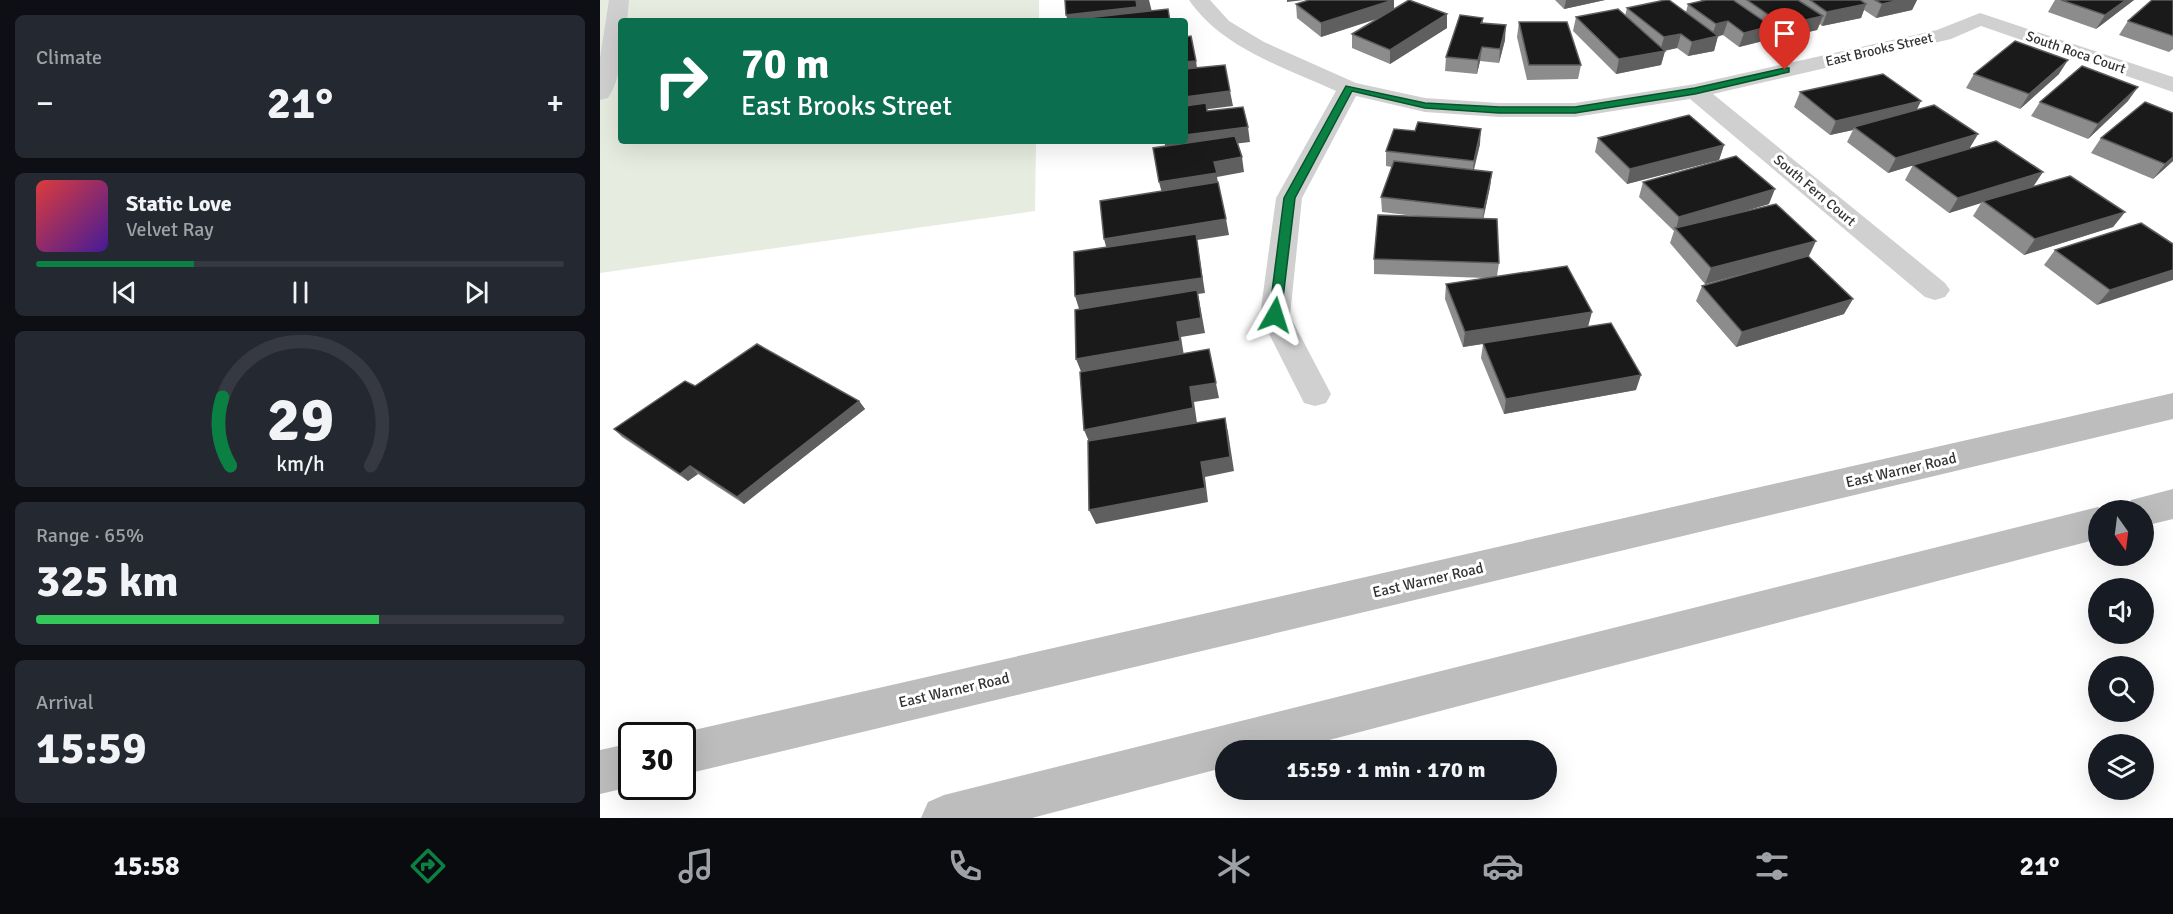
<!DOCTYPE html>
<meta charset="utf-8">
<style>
:root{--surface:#171b24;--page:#242831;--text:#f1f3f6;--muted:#9ea1a6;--line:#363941;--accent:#0b8043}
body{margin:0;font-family:Signika,sans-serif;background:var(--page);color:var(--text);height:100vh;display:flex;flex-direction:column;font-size:22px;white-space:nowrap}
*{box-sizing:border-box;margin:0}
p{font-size:20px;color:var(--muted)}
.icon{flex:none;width:33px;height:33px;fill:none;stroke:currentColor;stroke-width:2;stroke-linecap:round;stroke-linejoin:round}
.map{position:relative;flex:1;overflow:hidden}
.side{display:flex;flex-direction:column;gap:15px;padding:15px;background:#0d0f14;width:600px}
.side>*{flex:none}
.banner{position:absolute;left:18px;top:18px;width:570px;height:126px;border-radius:6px;box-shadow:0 6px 24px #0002;background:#0b6e4f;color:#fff;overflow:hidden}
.needle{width:39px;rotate:166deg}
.fabs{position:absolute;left:1488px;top:500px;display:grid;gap:12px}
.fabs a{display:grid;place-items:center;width:66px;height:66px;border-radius:50%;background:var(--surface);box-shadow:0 6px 24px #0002;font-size:30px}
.speed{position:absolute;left:18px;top:722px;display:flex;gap:12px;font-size:30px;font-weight:700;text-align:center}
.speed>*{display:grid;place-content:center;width:78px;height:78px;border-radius:50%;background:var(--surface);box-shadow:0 6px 24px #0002;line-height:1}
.speed .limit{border:3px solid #111;border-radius:9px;background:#fff;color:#111}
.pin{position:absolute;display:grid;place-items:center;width:51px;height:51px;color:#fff;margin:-62px -26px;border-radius:50% 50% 50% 0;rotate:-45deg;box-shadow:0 0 6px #0007}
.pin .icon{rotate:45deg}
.me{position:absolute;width:66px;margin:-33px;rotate:6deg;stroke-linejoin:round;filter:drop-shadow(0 0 4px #0008)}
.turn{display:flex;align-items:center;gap:21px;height:126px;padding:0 24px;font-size:27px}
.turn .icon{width:78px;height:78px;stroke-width:2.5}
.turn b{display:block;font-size:42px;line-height:51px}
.big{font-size:45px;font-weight:700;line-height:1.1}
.side .widget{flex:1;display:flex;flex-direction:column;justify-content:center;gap:9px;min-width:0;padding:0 21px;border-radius:9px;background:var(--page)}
.side .dial{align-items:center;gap:0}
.dial svg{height:156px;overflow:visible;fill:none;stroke:var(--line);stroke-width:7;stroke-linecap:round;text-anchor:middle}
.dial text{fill:var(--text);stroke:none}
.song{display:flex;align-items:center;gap:18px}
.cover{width:72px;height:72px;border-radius:9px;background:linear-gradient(135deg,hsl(0 70% 55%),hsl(260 70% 35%))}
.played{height:6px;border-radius:3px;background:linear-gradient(90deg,var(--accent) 30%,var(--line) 30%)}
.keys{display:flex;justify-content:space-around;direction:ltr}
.heat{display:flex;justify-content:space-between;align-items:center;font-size:33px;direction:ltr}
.charge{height:9px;border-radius:4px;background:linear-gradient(90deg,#34c759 65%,var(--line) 0)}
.trip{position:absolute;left:615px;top:740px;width:342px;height:60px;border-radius:30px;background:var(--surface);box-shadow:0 6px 24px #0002;font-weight:700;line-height:60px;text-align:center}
.menu{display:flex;height:96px;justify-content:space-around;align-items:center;background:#090b0e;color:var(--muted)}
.menu .icon{width:42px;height:42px}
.menu .selected{color:var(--accent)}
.menu b{font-size:27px;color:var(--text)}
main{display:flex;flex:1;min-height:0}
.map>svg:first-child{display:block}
.green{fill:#e6ecdf}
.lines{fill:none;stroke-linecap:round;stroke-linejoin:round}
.minor{fill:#d0d0d0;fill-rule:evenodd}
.secondary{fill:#bdbdbd;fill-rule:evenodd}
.wall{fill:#8c8c8c}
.shaded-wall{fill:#5f5f5f}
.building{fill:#1a1a1a;stroke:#5f5f5f;stroke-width:1.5}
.route{fill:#0b8043;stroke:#07532c;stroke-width:1.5}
.labels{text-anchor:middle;stroke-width:6;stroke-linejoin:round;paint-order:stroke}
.far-street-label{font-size:14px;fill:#333;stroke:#fff}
.street-label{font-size:15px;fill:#333;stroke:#fff}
</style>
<main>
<section class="side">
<div class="widget"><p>Climate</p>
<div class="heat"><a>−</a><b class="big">21°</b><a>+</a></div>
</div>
<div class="widget">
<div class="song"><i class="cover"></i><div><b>Static Love</b><p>Velvet Ray</p></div></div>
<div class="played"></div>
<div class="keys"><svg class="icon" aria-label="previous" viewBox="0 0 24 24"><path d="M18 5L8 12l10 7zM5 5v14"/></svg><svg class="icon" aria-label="pause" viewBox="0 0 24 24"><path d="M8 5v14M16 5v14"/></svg><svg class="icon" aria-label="next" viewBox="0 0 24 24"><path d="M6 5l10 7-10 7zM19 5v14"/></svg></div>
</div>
<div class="widget dial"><svg viewBox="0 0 100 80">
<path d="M14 69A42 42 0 1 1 86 69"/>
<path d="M14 69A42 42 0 0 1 10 34" stroke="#0b8043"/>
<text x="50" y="56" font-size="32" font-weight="700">29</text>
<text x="50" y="72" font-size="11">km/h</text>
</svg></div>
<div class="widget"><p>Range · 65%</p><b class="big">325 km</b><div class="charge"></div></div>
<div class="widget"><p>Arrival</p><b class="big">15:59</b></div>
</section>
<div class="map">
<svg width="1573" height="818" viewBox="0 0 1573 818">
<rect width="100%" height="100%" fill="#fff"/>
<polygon class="green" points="0,0 439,0 439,21 21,21 21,141 436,141 435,211 0,273"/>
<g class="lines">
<g class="minor">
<path d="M9,0H29L27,21H21C21,46 23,76 8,98L0,100V58Z"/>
<path d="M589,0H610L629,21L664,42L756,83L825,98L899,103H975L1095,84L1337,30L1380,13L1573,77V92L1381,26L1351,39L1113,94L1345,283L1350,290L1345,297L1335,300L1325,297L1090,99L975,117H899L825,112L756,96L702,198L690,316L731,394L726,403L715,406L704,403L660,316L676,198L736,91C684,67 623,49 589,0Z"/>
</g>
<g class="secondary">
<polygon points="1573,393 1573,419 82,775 82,735 72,735"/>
<polygon points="1573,489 1573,519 1544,526 1544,510 1526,510 1531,500"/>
<polygon points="1498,507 1505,510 1498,510 1498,539 691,750 626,750 626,767 432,818 321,818 328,802 344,795"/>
<polygon points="32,743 32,786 35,786 0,794 0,750"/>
</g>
</g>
<g class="wall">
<polygon points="709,0 794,0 794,9 847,14 847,28 790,64 752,48 752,34 777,19 721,37 697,18 696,4"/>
<polygon points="955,0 1005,0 964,9"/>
<polygon points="1101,0 1317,0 1312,10 1276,18 1264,10 1261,18 1222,26 1220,24 1217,30 1178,39 1169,33 1167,40 1139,47 1123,35 1118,36 1114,51 1088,56 1077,48 1065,51 1061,65 1016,74 973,31 976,17 1025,16 1027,8 1086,12 1088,4 1101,1"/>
<polygon points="1455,0 1534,0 1496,29 1448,12"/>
<polygon points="1573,0 1573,49 1569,52 1519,35 1528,21"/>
<polygon points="883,18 883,23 905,40 899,63 880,61 877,74 845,71 846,57"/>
<polygon points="919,22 981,65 978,79 927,80 917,37"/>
<polygon points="1374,74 1459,74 1420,109 1366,88"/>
<polygon points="1200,92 1317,110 1378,134 1369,149 1433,186 1525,212 1513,227 1424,255 1373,216 1381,203 1349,213 1305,180 1313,165 1288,173 1247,142 1253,130 1230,135 1194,107"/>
<polygon points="1528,101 1488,139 1431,116 1440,102"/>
<polygon points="1573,113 1573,161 1553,179 1491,153 1501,138"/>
<polygon points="998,138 1124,145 1119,160 1027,184 995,152"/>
<polygon points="880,144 874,170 892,172 890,187 883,219 899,263 897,276 988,326 1036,390 904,414 881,358 883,344 863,347 845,299 846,284 885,278 774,274 774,259 815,216 782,212 781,197 792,167 786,166 786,151"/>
<polygon points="1043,182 1169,204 1140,212 1209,256 1208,257 1244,314 1136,347 1096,301 1102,286 1190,262 1105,284 1070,243 1074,231 1039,197"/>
<polygon points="1573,244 1497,305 1444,265 1455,250"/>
<polygon points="95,386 259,401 265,409 144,504 98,474 88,481 22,437 14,429"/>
</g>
<g class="shaded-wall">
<polygon points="536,0 549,0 552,12 537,21 468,21 466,15"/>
<polygon points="687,0 704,0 687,2"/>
<polygon points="793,0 794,0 794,13 721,37 721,23"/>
<polygon points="966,0 1005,0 964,9"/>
<polygon points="1300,0 1317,0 1312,10 1276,18 1282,4"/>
<polygon points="1526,0 1534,0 1496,29 1505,15"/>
<polygon points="1266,4 1261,18 1222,26 1227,12"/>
<polygon points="847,14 847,28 790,64 790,50"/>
<polygon points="1223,16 1217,30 1178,39 1183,25"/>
<polygon points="1128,21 1123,35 1118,36 1114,51 1088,56 1092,42 1111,38 1116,24"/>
<polygon points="906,25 905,40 899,63 900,49"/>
<polygon points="1171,26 1167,40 1139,47 1144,33"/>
<polygon points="1081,34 1077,48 1062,51 1065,51 1061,65 1016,74 1019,59 1060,52 1064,37"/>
<polygon points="882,47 880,61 877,74 878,60"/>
<polygon points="1468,60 1459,74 1420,109 1429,94"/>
<polygon points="596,61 598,75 585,77 585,62"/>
<polygon points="1538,87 1528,101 1488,139 1498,124"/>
<polygon points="630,91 633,106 585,112 585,97"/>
<polygon points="1321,101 1314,116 1254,127 1253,130 1230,135 1236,121"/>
<polygon points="648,127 650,142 567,152 564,141 585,141 585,135"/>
<polygon points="881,129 880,144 872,176 874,161"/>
<polygon points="1378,134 1369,149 1288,173 1296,158"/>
<polygon points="1124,145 1119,160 1027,184 1030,169"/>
<polygon points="642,157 644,172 617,177 619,188 563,197 559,182 614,162"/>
<polygon points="1573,157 1573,161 1553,179 1565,164"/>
<polygon points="892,172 890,187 882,225 884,209"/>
<polygon points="1443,172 1433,187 1383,201 1381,203 1349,213 1358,198"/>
<polygon points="1175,189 1169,204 1078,231 1076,229 1079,217"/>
<polygon points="1525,212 1513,227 1424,255 1435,239"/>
<polygon points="626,219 629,235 597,240 605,293 598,294 605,333 581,337 584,356 482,374 476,359 480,312 475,296 508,254 504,239"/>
<polygon points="1216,241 1209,256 1105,284 1111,268"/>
<polygon points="1573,270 1573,280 1497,305 1510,290"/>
<polygon points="1253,299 1244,314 1136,347 1142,332"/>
<polygon points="992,312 988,327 863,347 865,332"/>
<polygon points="609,349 619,398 594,402 597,423 490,444 484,430 590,387"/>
<polygon points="1041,375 1036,390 904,414 906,399"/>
<polygon points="259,401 265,409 144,504 137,497"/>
<polygon points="625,418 628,432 634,471 605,477 608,502 496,524 489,510 601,462"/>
<polygon points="90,466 98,474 88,481 80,474"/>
</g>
<g class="building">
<polygon points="465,0 536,0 537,7 466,15"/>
<polygon points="709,0 793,0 721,23 696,4"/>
<polygon points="809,0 847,14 790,50 752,34"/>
<polygon points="1065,0 1069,0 1118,36 1092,42 1081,34 1064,37 1027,8"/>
<polygon points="1106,0 1133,0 1171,26 1144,33 1128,21 1116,24 1088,4"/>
<polygon points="1147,0 1198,0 1223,16 1183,25"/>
<polygon points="1210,0 1260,0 1266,4 1227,12"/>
<polygon points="1275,0 1300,0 1282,4"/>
<polygon points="1461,0 1526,0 1505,15"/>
<polygon points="1552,0 1573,0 1573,36 1528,21"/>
<polygon points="568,9 570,21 477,21 477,19"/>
<polygon points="1018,9 1065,51 1019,59 976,17"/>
<polygon points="860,15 883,18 881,23 906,25 900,49 882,47 878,60 846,57"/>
<polygon points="919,22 967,22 981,65 929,65"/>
<polygon points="591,36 596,61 585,62 585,37"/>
<polygon points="1415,41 1468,60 1429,94 1374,74"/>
<polygon points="625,65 630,91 585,97 585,69"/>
<polygon points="1482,66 1538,87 1498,124 1440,102"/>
<polygon points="1283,74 1321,101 1236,121 1200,92"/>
<polygon points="1545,102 1573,113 1573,157 1565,164 1501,138"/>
<polygon points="606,103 607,111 643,107 648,127 585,135 585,106"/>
<polygon points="1334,105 1378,134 1296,158 1254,127"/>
<polygon points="1089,115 1124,145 1030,169 998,138"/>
<polygon points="818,122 881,129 874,161 786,151 794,129 815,131"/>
<polygon points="635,136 642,157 614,162 617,173 559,182 553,148"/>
<polygon points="1396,141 1443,172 1358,198 1313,165"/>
<polygon points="1136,156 1175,189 1079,217 1043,182"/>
<polygon points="794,161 892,172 884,209 781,197"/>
<polygon points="1470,176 1525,212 1435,239 1383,201"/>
<polygon points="618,182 626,219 504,239 500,201"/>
<polygon points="1176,204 1216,241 1111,268 1075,228"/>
<polygon points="778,215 897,219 899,263 774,259"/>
<polygon points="1541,223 1573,244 1573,270 1510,290 1455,250"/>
<polygon points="596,234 602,278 475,296 474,252"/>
<polygon points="1208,256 1253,299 1142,332 1102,286"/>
<polygon points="967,266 992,312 865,332 846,284"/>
<polygon points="597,290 601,318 577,322 580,341 476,359 475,310"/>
<polygon points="1011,323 1041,375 906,399 883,343"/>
<polygon points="157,344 259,401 137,497 90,466 80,474 14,429 85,381 95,386"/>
<polygon points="609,349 616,383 590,387 593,408 484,430 480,372"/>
<polygon points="625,418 630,457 601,462 605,488 489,510 488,441"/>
</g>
<polygon class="route" points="1185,68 1189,68 1189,72 1095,94 975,113 899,113 825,108 752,91 695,198 681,315 675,320 669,315 684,198 746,86 825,103 899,107 975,107 1095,88"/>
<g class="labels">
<g class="far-street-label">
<text transform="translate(1279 49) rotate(-13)" y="5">East Brooks Street</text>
<text transform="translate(1476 52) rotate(19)" y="5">South Roca Court</text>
<text transform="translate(1215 190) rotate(40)" y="5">South Fern Court</text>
</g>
<g class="street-label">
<text transform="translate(1301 470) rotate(-13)" y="5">East Warner Road</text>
<text transform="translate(828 580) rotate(-13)" y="5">East Warner Road</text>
<text transform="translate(354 690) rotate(-13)" y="5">East Warner Road</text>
</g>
</g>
</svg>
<div class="fabs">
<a><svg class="needle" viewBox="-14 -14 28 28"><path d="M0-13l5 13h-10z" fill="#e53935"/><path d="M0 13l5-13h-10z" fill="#9ea1a6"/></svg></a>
<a><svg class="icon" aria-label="sound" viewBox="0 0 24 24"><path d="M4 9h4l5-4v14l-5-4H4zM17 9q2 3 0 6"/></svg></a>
<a><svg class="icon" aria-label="search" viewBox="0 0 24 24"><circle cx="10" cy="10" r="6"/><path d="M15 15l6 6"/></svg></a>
<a><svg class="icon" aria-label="layers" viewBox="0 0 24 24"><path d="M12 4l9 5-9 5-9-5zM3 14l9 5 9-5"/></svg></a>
</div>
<div class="speed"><div class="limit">30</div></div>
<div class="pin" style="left:1185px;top:70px;background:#d93025"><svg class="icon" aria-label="arrive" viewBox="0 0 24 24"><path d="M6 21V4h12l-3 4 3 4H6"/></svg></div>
<svg class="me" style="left:675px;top:315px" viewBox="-20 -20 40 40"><path d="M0-17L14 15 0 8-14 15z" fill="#0b8043" stroke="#fff" stroke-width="4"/></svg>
<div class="trip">15:59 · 1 min · 170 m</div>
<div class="banner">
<div class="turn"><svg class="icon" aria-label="right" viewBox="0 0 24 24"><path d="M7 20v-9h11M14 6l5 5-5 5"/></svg><div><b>70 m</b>East Brooks Street</div></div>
</div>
</div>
</main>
<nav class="menu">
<b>15:58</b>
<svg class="icon selected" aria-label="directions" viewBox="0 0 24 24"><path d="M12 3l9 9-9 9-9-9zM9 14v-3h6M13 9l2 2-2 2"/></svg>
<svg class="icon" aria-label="music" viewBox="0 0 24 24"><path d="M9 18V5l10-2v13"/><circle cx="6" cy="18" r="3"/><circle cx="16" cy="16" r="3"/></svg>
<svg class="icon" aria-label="phone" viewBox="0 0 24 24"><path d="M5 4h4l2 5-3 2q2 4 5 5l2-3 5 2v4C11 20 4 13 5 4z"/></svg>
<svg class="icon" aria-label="climate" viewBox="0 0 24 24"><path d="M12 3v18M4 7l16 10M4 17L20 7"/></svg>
<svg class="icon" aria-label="car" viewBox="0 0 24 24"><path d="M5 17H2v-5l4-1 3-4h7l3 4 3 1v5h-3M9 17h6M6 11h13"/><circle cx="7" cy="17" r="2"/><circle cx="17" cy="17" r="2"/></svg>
<svg class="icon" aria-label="filters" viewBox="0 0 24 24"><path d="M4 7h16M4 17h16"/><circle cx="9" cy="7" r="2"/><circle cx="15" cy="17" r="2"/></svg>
<b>21°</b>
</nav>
